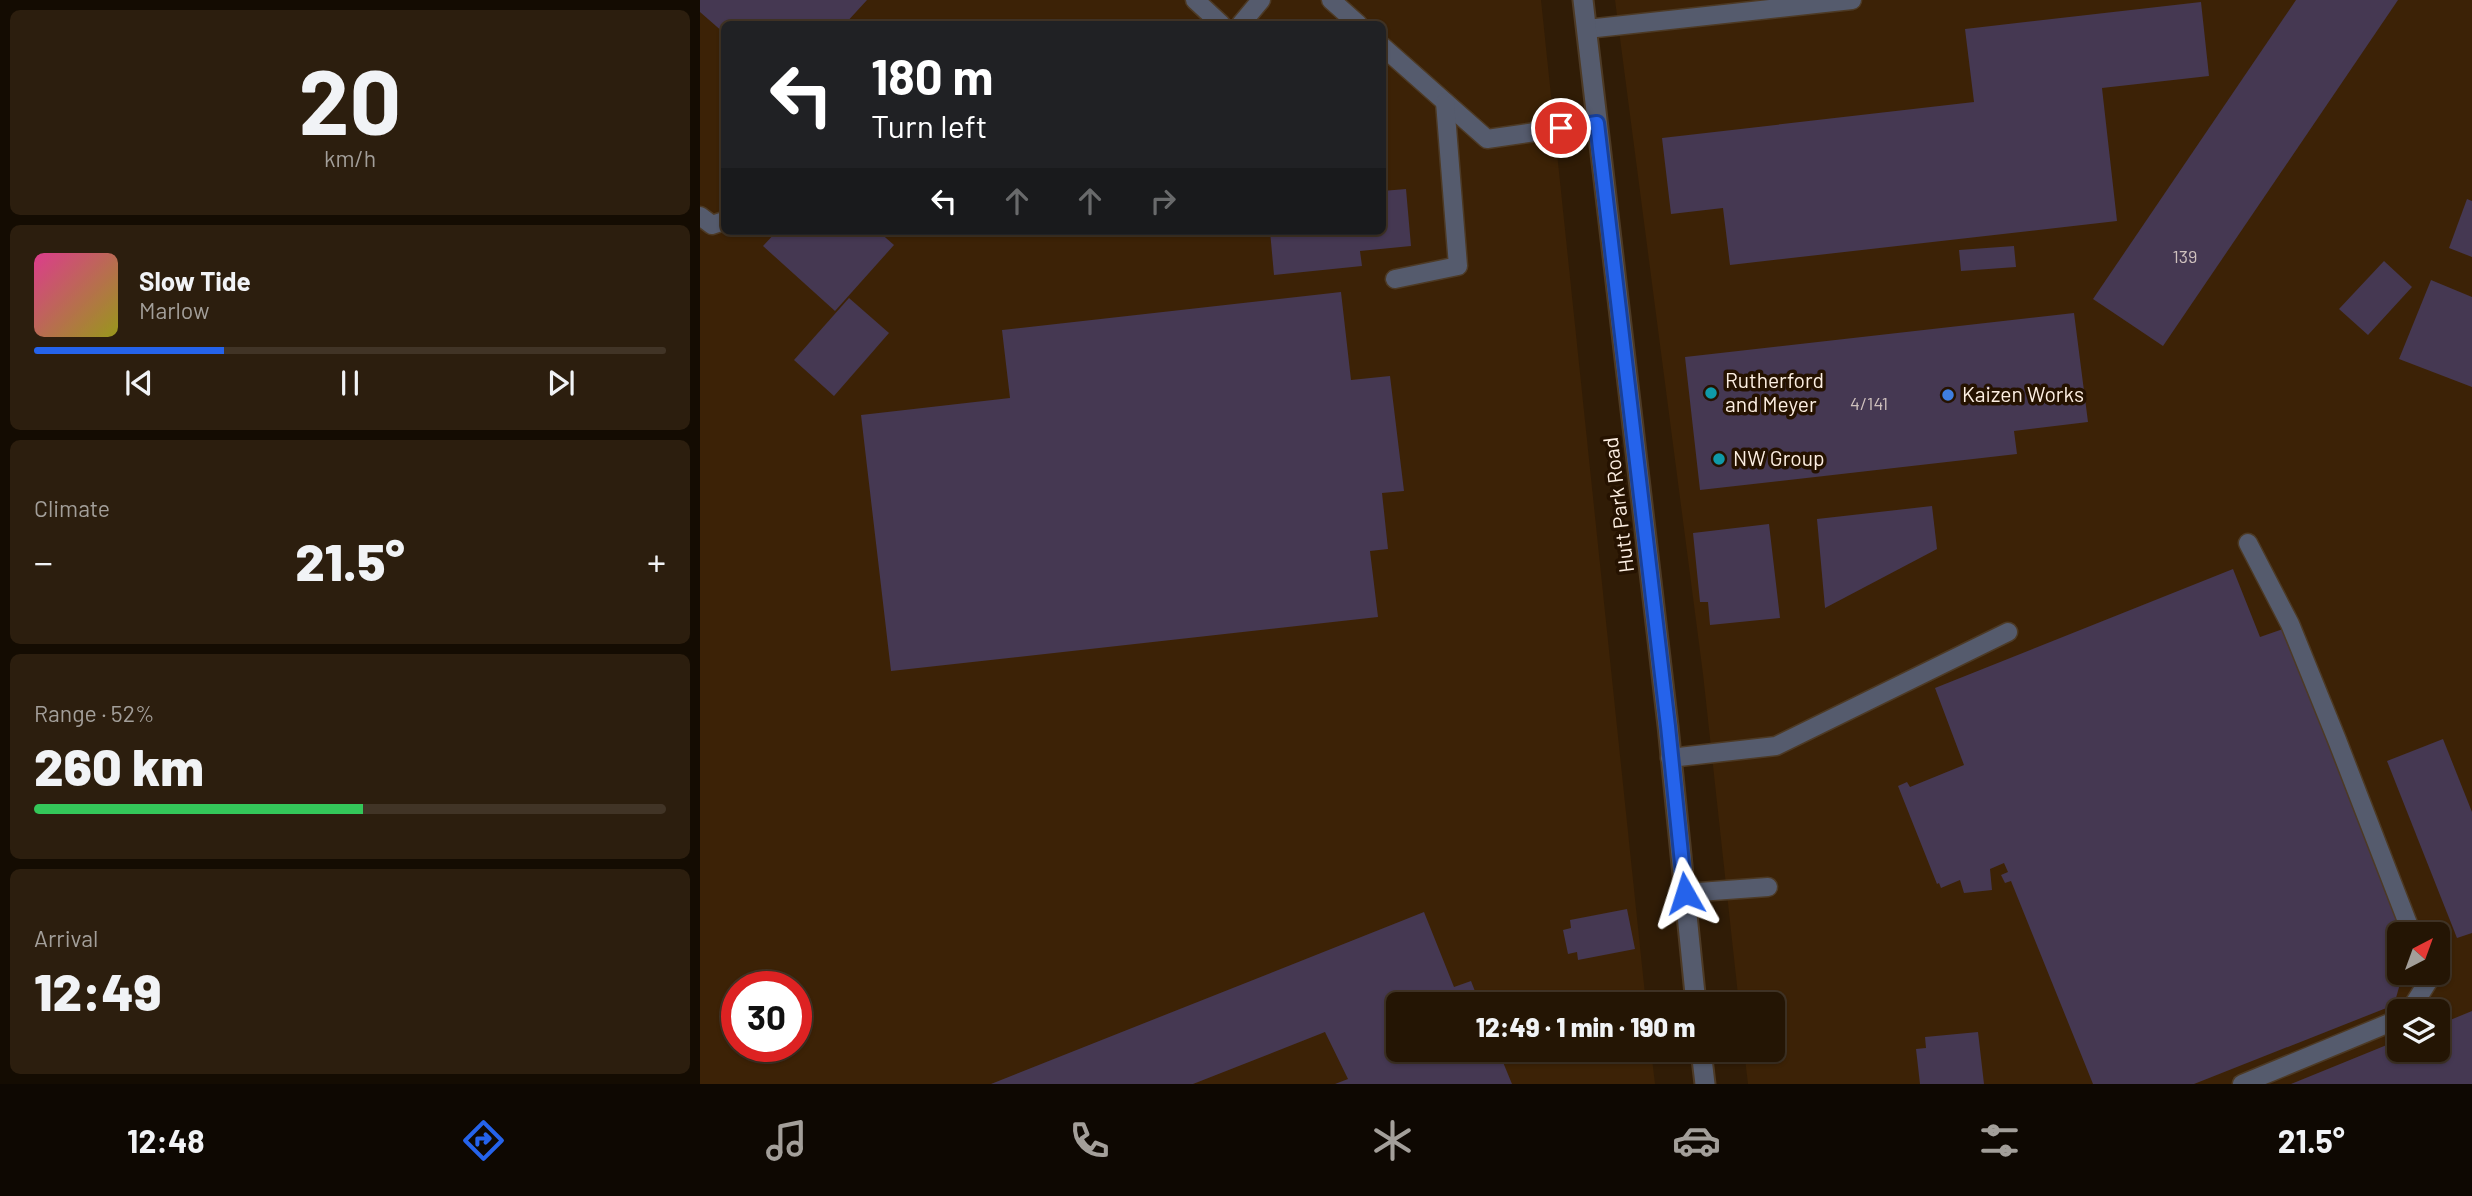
<!DOCTYPE html>
<meta charset="utf-8">
<style>
:root{--surface:#241504;--page:#2c1e0e;--text:#f1f3f6;--muted:#a39f9a;--line:#413426;--accent:#2563eb}
body{margin:0;font-family:Barlow,sans-serif;background:var(--page);color:var(--text);height:100vh;display:flex;flex-direction:column;font-size:26px;white-space:nowrap}
*{box-sizing:border-box;margin:0}
p{font-size:23px;color:var(--muted)}
.icon{flex:none;width:38px;height:38px;fill:none;stroke:currentColor;stroke-width:2;stroke-linecap:round;stroke-linejoin:round}
.map{position:relative;flex:1;overflow:hidden}
.sheet{display:flex;flex-direction:column;gap:10px;padding:10px;background:#140c02;width:700px}
.sheet>*{flex:none}
.guide{position:absolute;left:21px;top:21px;width:665px;height:214px;border-radius:10px;box-shadow:0 2px 5px #0004,0 0 0 2px var(--line);background:#202124;color:#fff;overflow:hidden}
.needle{width:46px;rotate:41deg}
.buttons{position:absolute;left:1687px;top:922px;display:grid;gap:14px}
.buttons a{display:grid;place-items:center;width:63px;height:63px;border-radius:10px;background:var(--surface);box-shadow:0 2px 5px #0004,0 0 0 2px var(--line);font-size:35px}
.speed{position:absolute;left:21px;top:971px;display:flex;gap:14px;font-size:35px;font-weight:700;text-align:center}
.speed>*{display:grid;place-content:center;width:91px;height:91px;border-radius:50%;background:var(--surface);box-shadow:0 2px 5px #0004,0 0 0 2px var(--line);line-height:1}
.speed .limit{border:10px solid #d22;background:#fff;color:#111}
.pin{position:absolute;display:grid;place-items:center;width:60px;height:60px;color:#fff;margin:-30px;border:4px solid #fff;border-radius:50%;box-shadow:0 2px 7px #0007}
.me{position:absolute;width:77px;margin:-38px;rotate:354deg;stroke-linejoin:round;filter:drop-shadow(0 0 5px #0008)}
.turn{display:flex;align-items:center;gap:24px;height:147px;padding:0 35px;font-size:32px}
.turn .icon{width:91px;height:91px;stroke-width:2.5}
.turn b{display:block;font-size:49px;line-height:60px}
.lanes{display:flex;align-items:center;height:66px;padding:0 35px;background:#0003;justify-content:center;gap:35px;direction:ltr}
.lanes .off{opacity:.35}
.big{font-size:52px;font-weight:800;line-height:1.1}
.sheet .tile{flex:1;display:flex;flex-direction:column;justify-content:center;gap:10px;min-width:0;padding:0 24px;border-radius:10px;background:var(--page)}
.sheet .dial{align-items:center;gap:0}
.dial b{font-size:91px;line-height:1}
.song{display:flex;align-items:center;gap:21px}
.cover{width:84px;height:84px;border-radius:10px;background:linear-gradient(135deg,hsl(330 70% 55%),hsl(60 70% 35%))}
.played{height:7px;border-radius:4px;background:linear-gradient(90deg,var(--accent) 30%,var(--line) 30%)}
.keys{display:flex;justify-content:space-around;direction:ltr}
.heat{display:flex;justify-content:space-between;align-items:center;font-size:38px;direction:ltr}
.charge{height:10px;border-radius:5px;background:linear-gradient(90deg,#34c759 52%,var(--line) 0)}
.trip{position:absolute;left:686px;top:992px;width:399px;height:70px;border-radius:10px;background:var(--surface);box-shadow:0 2px 5px #0004,0 0 0 2px var(--line);font-weight:800;line-height:70px;text-align:center}
.tab-bar{display:flex;height:112px;justify-content:space-around;align-items:center;background:#0e0802;color:var(--muted)}
.tab-bar .icon{width:49px;height:49px}
.tab-bar .on{color:var(--accent)}
.tab-bar b{font-size:32px;color:var(--text)}
main{display:flex;flex:1;min-height:0}
.map>svg:first-child{display:block}
.built{fill:#3c2206;fill-rule:evenodd}
.building{fill:#453852}
.lines{fill:none;stroke-linecap:round;stroke-linejoin:round}
.service-casing{stroke:#4d3a25;stroke-width:21}
.minor-casing{stroke:#4d3a25;stroke-width:23}
.service{stroke:#555b6d;stroke-width:18}
.minor{stroke:#555b6d;stroke-width:19}
.route-casing{stroke:#184099;stroke-width:18}
.route{stroke:#2563eb;stroke-width:12}
.culture-dot{fill:#0f9aa8;stroke:#251200;stroke-width:2.5}
.shop-dot{fill:#3f7fe0;stroke:#251200;stroke-width:2.5}
.labels{text-anchor:middle;stroke-width:7;stroke-linejoin:round;paint-order:stroke}
.number-label{font-size:18px;fill:#cfc1be}
.poi-label{font-size:21px;fill:#fdefe2;stroke:#251200;text-anchor:start}
.street-label{font-size:21px;fill:#fdefe2;stroke:#251200}
</style>
<main>
<section class="sheet">
<div class="tile dial"><b>20</b><p>km/h</p></div>
<div class="tile">
<div class="song"><i class="cover"></i><div><b>Slow Tide</b><p>Marlow</p></div></div>
<div class="played"></div>
<div class="keys"><svg class="icon" aria-label="previous" viewBox="0 0 24 24"><path d="M18 5L8 12l10 7zM5 5v14"/></svg><svg class="icon" aria-label="pause" viewBox="0 0 24 24"><path d="M8 5v14M16 5v14"/></svg><svg class="icon" aria-label="next" viewBox="0 0 24 24"><path d="M6 5l10 7-10 7zM19 5v14"/></svg></div>
</div>
<div class="tile"><p>Climate</p>
<div class="heat"><a>−</a><b class="big">21.5°</b><a>+</a></div>
</div>
<div class="tile"><p>Range · 52%</p><b class="big">260 km</b><div class="charge"></div></div>
<div class="tile"><p>Arrival</p><b class="big">12:49</b></div>
</section>
<div class="map">
<svg width="1772" height="1084" viewBox="0 0 1772 1084">
<rect width="100%" height="100%" fill="#301c06"/>
<g class="built">
<path d="M0,0H841L946,1004H698V1050H951L955,1084H0ZM24,24H682V231H24ZM37,987H96V1046H37Z"/>
<path d="M915,0H1772V1084H1048L1044,1050H1073V1004H1039L1003,674ZM1699,934H1738V973H1699ZM1699,1012H1738V1050H1699Z"/>
</g>
<g class="building">
<polygon points="0,0 167,0 145,24 24,24 24,33 0,12"/>
<polygon points="1596,0 1698,0 1463,346 1393,299"/>
<polygon points="1501,2 1509,76 1402,88 1417,221 1030,265 1023,208 971,214 962,138 1274,102 1265,29"/>
<polygon points="706,189 711,246 660,251 662,266 574,275 570,231 682,231 682,191"/>
<polygon points="1767,199 1772,201 1772,257 1749,248"/>
<polygon points="77,231 178,231 194,245 135,311 63,246"/>
<polygon points="1314,246 1316,267 1261,271 1259,250"/>
<polygon points="1684,261 1712,287 1668,335 1639,309"/>
<polygon points="1731,280 1772,297 1772,387 1699,359"/>
<polygon points="641,292 651,380 690,376 704,491 682,493 688,549 670,551 678,617 191,671 161,415 310,398 302,330"/>
<polygon points="149,298 189,333 134,396 94,360"/>
<polygon points="1374,313 1388,422 1314,431 1317,454 1000,490 985,357"/>
<polygon points="1232,506 1237,549 1125,608 1117,519"/>
<polygon points="1069,524 1080,618 1010,625 1008,602 1000,602 993,533"/>
<polygon points="1533,569 1560,637 1583,629 1698,916 1703,934 1699,934 1699,973 1703,973 1694,1005 1494,1084 1393,1084 1311,881 1305,883 1301,875 1308,872 1304,863 1290,869 1292,890 1264,893 1260,880 1241,888 1239,883 1237,884 1198,786 1207,782 1210,787 1264,765 1235,688"/>
<polygon points="1743,739 1772,812 1772,933 1757,938 1687,761"/>
<polygon points="927,909 935,949 878,960 877,952 868,954 863,930 871,928 870,920"/>
<polygon points="724,912 754,987 771,981 780,1004 698,1004 698,1050 798,1050 812,1084 635,1084 648,1079 625,1032 493,1084 291,1084"/>
<polygon points="1772,1011 1772,1084 1591,1084 1699,1040 1699,1050 1738,1050 1738,1025"/>
<polygon points="1278,1032 1284,1084 1220,1084 1216,1049 1226,1048 1225,1037"/>
</g>
<g class="lines">
<g class="service-casing">
<g id="service">
<polyline points="495,0 521,24"/>
<polyline points="631,0 658,24"/>
<polyline points="541,24 561,0"/>
<polyline points="887,29 1152,0"/>
<polyline points="682,46 787,139 897,123"/>
<polyline points="0,216 12,225 24,221"/>
<polyline points="695,279 758,266 745,102"/>
<polyline points="1548,543 1590,624 1637,740 1712,934"/>
<polyline points="970,758 1076,746 1308,632"/>
<polyline points="985,893 1068,887"/>
<polyline points="1709,1012 1729,980 1727,973"/>
<polyline points="1542,1084 1699,1019"/>
</g>
</g>
<g class="minor-casing">
<g id="minor">
<polyline points="883,0 968,726 996,1004"/>
<polyline points="1001,1050 1005,1084"/>
</g>
</g>
<use href="#service" class="service"/>
<use href="#minor" class="minor"/>
</g>
<g class="lines">
<g class="route-casing">
<polyline id="route" points="861,128 897,123 968,726 985,893"/>
</g>
<use href="#route" class="route"/>
</g>
<g class="culture-dot">
<circle cx="1011" cy="393" r="7"/>
<circle cx="1019" cy="459" r="7"/>
</g>
<circle class="shop-dot" cx="1248" cy="395" r="7"/>
<g class="labels">
<g class="number-label">
<text x="1485" y="263">139</text>
<text x="1169" y="410">4/141</text>
</g>
<g class="poi-label">
<text x="1025" y="388">Rutherford<tspan x="1025" dy="24">and Meyer</tspan></text>
<text x="1262" y="402">Kaizen Works</text>
<text x="1033" y="466">NW Group</text>
</g>
<g class="street-label">
<text transform="translate(919 505) rotate(-97)" y="7">Hutt Park Road</text>
</g>
</g>
</svg>
<div class="buttons">
<a><svg class="needle" viewBox="-14 -14 28 28"><path d="M0-13l5 13h-10z" fill="#e53935"/><path d="M0 13l5-13h-10z" fill="#a39f9a"/></svg></a>
<a><svg class="icon" aria-label="layers" viewBox="0 0 24 24"><path d="M12 4l9 5-9 5-9-5zM3 14l9 5 9-5"/></svg></a>
</div>
<div class="speed"><div class="limit">30</div></div>
<div class="pin" style="left:861px;top:128px;background:#d93025"><svg class="icon" aria-label="arrive" viewBox="0 0 24 24"><path d="M6 21V4h12l-3 4 3 4H6"/></svg></div>
<svg class="me" style="left:985px;top:893px" viewBox="-20 -20 40 40"><path d="M0-17L14 15 0 8-14 15z" fill="#2563eb" stroke="#fff" stroke-width="4"/></svg>
<div class="trip">12:49 · 1 min · 190 m</div>
<div class="guide">
<div class="turn"><svg class="icon" aria-label="left" viewBox="0 0 24 24"><path d="M17 20v-9H6M10 6l-5 5 5 5"/></svg><div><b>180 m</b>Turn left</div></div>
<div class="lanes"><svg class="icon" aria-label="left" viewBox="0 0 24 24"><path d="M17 20v-9H6M10 6l-5 5 5 5"/></svg><svg class="icon off" aria-label="ahead" viewBox="0 0 24 24"><path d="M12 20V5M6 11l6-6 6 6"/></svg><svg class="icon off" aria-label="ahead" viewBox="0 0 24 24"><path d="M12 20V5M6 11l6-6 6 6"/></svg><svg class="icon off" aria-label="right" viewBox="0 0 24 24"><path d="M7 20v-9h11M14 6l5 5-5 5"/></svg></div>
</div>
</div>
</main>
<nav class="tab-bar">
<b>12:48</b>
<svg class="icon on" aria-label="directions" viewBox="0 0 24 24"><path d="M12 3l9 9-9 9-9-9zM9 14v-3h6M13 9l2 2-2 2"/></svg>
<svg class="icon" aria-label="music" viewBox="0 0 24 24"><path d="M9 18V5l10-2v13"/><circle cx="6" cy="18" r="3"/><circle cx="16" cy="16" r="3"/></svg>
<svg class="icon" aria-label="phone" viewBox="0 0 24 24"><path d="M5 4h4l2 5-3 2q2 4 5 5l2-3 5 2v4C11 20 4 13 5 4z"/></svg>
<svg class="icon" aria-label="climate" viewBox="0 0 24 24"><path d="M12 3v18M4 7l16 10M4 17L20 7"/></svg>
<svg class="icon" aria-label="car" viewBox="0 0 24 24"><path d="M5 17H2v-5l4-1 3-4h7l3 4 3 1v5h-3M9 17h6M6 11h13"/><circle cx="7" cy="17" r="2"/><circle cx="17" cy="17" r="2"/></svg>
<svg class="icon" aria-label="filters" viewBox="0 0 24 24"><path d="M4 7h16M4 17h16"/><circle cx="9" cy="7" r="2"/><circle cx="15" cy="17" r="2"/></svg>
<b>21.5°</b>
</nav>
